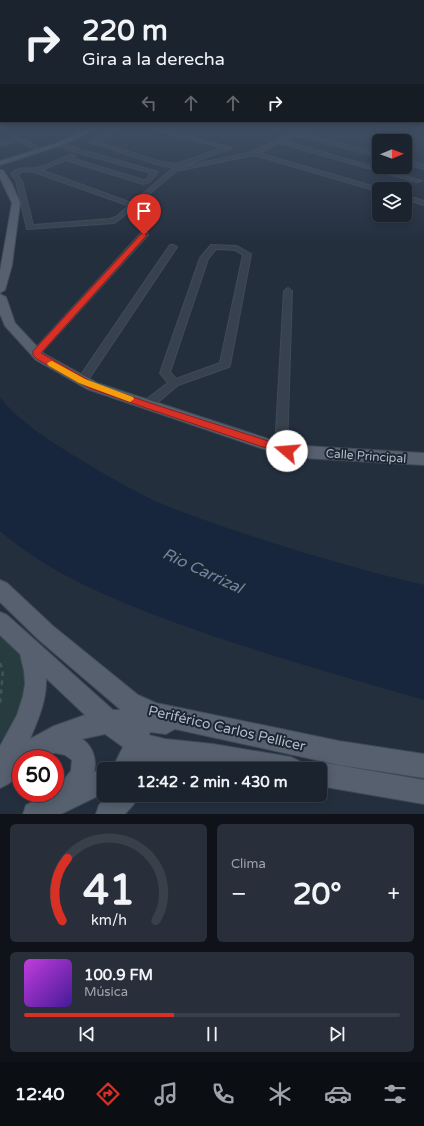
<!DOCTYPE html>
<html lang="es">
<meta charset="utf-8">
<style>
:root{--surface:#1b232e;--page:#282f3a;--text:#f1f3f6;--muted:#a0a4aa;--line:#39404a;--accent:#d93025}
body{margin:0;font-family:"Varela Round",sans-serif;background:var(--page);color:var(--text);height:100vh;display:flex;flex-direction:column;font-size:15px;white-space:nowrap}
*{box-sizing:border-box;margin:0}
p{font-size:13px;color:var(--muted)}
.icon{flex:none;width:22px;height:22px;fill:none;stroke:currentColor;stroke-width:2;stroke-linecap:round;stroke-linejoin:round}
.map{position:relative;height:814px;overflow:hidden}
.drawer{display:flex;flex-direction:column;gap:10px;padding:10px;background:#0f1319;flex:1}
.drawer>*{flex:none}
.guide{position:absolute;left:0px;top:0px;width:424px;height:122px;box-shadow:0 2px 10px #0003,0 0 0 1px var(--line);background:#1b232e;color:var(--text);overflow:hidden}
.needle{width:26px;rotate:89deg}
.buttons{position:absolute;left:372px;top:134px;display:grid;gap:8px}
.buttons a{display:grid;place-items:center;width:40px;height:40px;border-radius:6px;background:var(--surface);box-shadow:0 2px 10px #0003,0 0 0 1px var(--line);font-size:20px}
.speed{position:absolute;left:12px;top:750px;display:flex;gap:8px;font-size:20px;font-weight:700;text-align:center}
.speed>*{display:grid;place-content:center;width:52px;height:52px;border-radius:50%;background:var(--surface);box-shadow:0 2px 10px #0003,0 0 0 1px var(--line);line-height:1}
.speed .limit{border:6px solid #d22;background:#fff;color:#111}
.pin{position:absolute;display:grid;place-items:center;width:34px;height:34px;color:#fff;margin:-41px -17px;border-radius:50% 50% 50% 0;rotate:-45deg;box-shadow:0 0 4px #0007}
.pin .icon{rotate:45deg}
.me{position:absolute;width:44px;margin:-22px;rotate:288deg;stroke-linejoin:round;filter:drop-shadow(0 0 3px #0008)}
.turn{display:flex;align-items:center;gap:14px;height:84px;padding:0 16px;font-size:18px}
.turn .icon{width:52px;height:52px;stroke-width:2.5}
.turn b{display:block;font-size:28px;line-height:34px}
.lanes{display:flex;align-items:center;height:38px;padding:0 16px;background:#0003;justify-content:center;gap:20px;direction:ltr}
.lanes .off{opacity:.35}
.big{font-size:30px;font-weight:700;line-height:1.1}
.drawer .tile{flex:1;display:flex;flex-direction:column;justify-content:center;gap:6px;min-width:0;padding:0 14px;border-radius:6px;background:var(--page)}
.drawer .dial{align-items:center;gap:0}
.dial svg{height:104px;overflow:visible;fill:none;stroke:var(--line);stroke-width:7;stroke-linecap:round;text-anchor:middle}
.dial text{fill:var(--text);stroke:none}
.song{display:flex;align-items:center;gap:12px}
.cover{width:48px;height:48px;border-radius:6px;background:linear-gradient(135deg,hsl(290 70% 55%),hsl(260 70% 35%))}
.played{height:4px;border-radius:2px;background:linear-gradient(90deg,var(--accent) 40%,var(--line) 40%)}
.keys{display:flex;justify-content:space-around;direction:ltr}
.heat{display:flex;justify-content:space-between;align-items:center;font-size:22px;direction:ltr}
.drawer .tiles{flex:1;display:grid;gap:10px;grid-template-columns:1fr 1fr}
.tile:last-child{grid-column:span 2}
.trip{position:absolute;left:97px;top:762px;width:230px;height:40px;border-radius:6px;background:var(--surface);box-shadow:0 2px 10px #0003,0 0 0 1px var(--line);font-weight:700;line-height:40px;text-align:center}
.menu{display:flex;height:64px;justify-content:space-around;align-items:center;background:#0b0e12;color:var(--muted)}
.menu .icon{width:28px;height:28px}
.menu .on{color:var(--accent)}
.menu b{font-size:18px;color:var(--text)}
.map>svg:first-child{display:block}
.green{fill:#263c3f}
.water{fill:#17263c}
.lines{fill:none;stroke-linecap:round;stroke-linejoin:round}
.minor-casing{stroke:#414a57;stroke-width:2}
.major-casing{stroke:#414a57;stroke-width:2}
.path{stroke:#3f5557;stroke-width:2.5;stroke-dasharray:4.5 4.5;stroke-linecap:butt}
.minor{fill:#38414e;fill-rule:evenodd}
.major{fill:#56606e;fill-rule:evenodd}
.route{fill:#d93025;stroke:#8d1f18}
.slow{fill:#f59e0b}
.labels{text-anchor:middle;stroke-width:4;stroke-linejoin:round;paint-order:stroke}
.street-label{font-size:12px;fill:#b4bcc9;stroke:#1d2633}
.near-street-label{font-size:14px;fill:#b4bcc9;stroke:#1d2633}
.near-water-label{font-size:16px;font-style:italic;fill:#6d86a8;stroke:#1d2633}
</style>
<div class="map">
<svg width="424" height="814" viewBox="0 0 424 814">
<rect width="100%" height="100%" fill="#242f3e"/>
<g class="green">
<polygon points="280,128 424,128 424,164 405,159 405,141 379,141 379,153"/>
<path d="M0,633C8,640 20,651 23,662C32,689 18,721 0,742Z"/>
</g>
<path class="water" d="M0,397C21,424 52,442 81,460C105,474 130,489 155,501C190,516 227,528 264,540C316,557 370,572 424,585V700C342,676 259,653 179,624C116,601 51,575 0,531Z"/>
<g class="lines">
<g class="minor-casing">
<g id="minor">
<path d="M114,128H120L97,142L162,162L176,164L223,148L149,128H156L232,148L176,168L252,152L290,134L271,128H279L379,153V157L295,135L284,141L422,181L417,182L279,143L259,153L382,189H379V192L377,191L254,155L176,171L120,219L114,223L27,229L16,181L11,174C18,166 26,169 35,168C48,166 60,158 72,154L75,156L71,158L143,180H146L151,173L72,151L58,145V143L158,172L150,182L143,184L66,160L41,170L129,202V204L127,205L34,172L24,171L17,174L22,181L33,225L110,219L116,217L172,169L176,168L159,165L90,142Z"/>
<polygon points="17,137 37,146 38,147 33,148 17,141 0,146 0,142"/>
<polygon points="405,160 424,165 424,169 405,164"/>
<polygon points="405,195 424,201 424,205 405,199"/>
<polygon points="141,233 147,233 148,235 39,355 33,355 31,353 33,351"/>
<polygon points="170,245 173,245 177,247 86,383 78,383 77,381 78,379"/>
<path d="M211,245L237,246L251,254L230,365L229,367L178,385L151,408H143L142,405L143,402L168,383L160,373L200,258ZM216,249L235,250L243,255L220,363L176,379L170,372L208,259Z"/>
<polygon points="288,288 292,291 287,449 285,452 281,453 277,452 275,449 284,291"/>
</g>
</g>
<g class="major-casing">
<g id="major">
<polygon points="90,128 98,128 62,145 0,165 0,161 58,143"/>
<polygon points="0,170 3,170 12,184 20,203 12,265 5,290 0,293 0,271 12,203 0,178"/>
<polygon points="0,294 6,297 15,323 44,354 97,383 287,445 424,453 424,465 287,457 87,389 36,360 5,326 0,314"/>
<path d="M0,580L7,583L53,626L138,695L156,703L339,741L424,754V778L339,765L175,729L166,734L150,732L149,735L165,739L213,744L291,757L299,761L303,769H221L163,762L149,769H112L123,747L105,734L82,739C93,746 97,760 94,772L104,768L106,769H104V793L61,814H23L26,805L51,793H55V790L71,771L72,760L65,755L55,753H49L40,759H21V774L8,784L0,788V746L17,715L23,696L25,684L24,671L20,654L0,635V612L7,615L113,710H121L39,640L0,602ZM46,678L85,715L54,726L30,739C38,720 47,700 46,678Z"/>
<polygon points="320,762 424,780 424,804 320,786 320,769 310,769 312,766"/>
<polygon points="109,795 137,795 134,804 125,814 96,814 99,805"/>
</g>
</g>
<polyline class="path" points="0,663 3,670 0,705"/>
<use href="#minor" class="minor"/>
<use href="#major" class="major"/>
</g>
<linearGradient id="sky" x2="0" y2="1"><stop stop-color="#141a22"/><stop offset="0.53" stop-color="#3f4d63"/><stop offset="1" stop-color="#3f4d63" stop-opacity="0"/></linearGradient>
<rect width="424" height="242" fill="url(#sky)"/>
<polygon class="route" points="142,233 147,235 41,353 95,384 156,405 290,448 292,451 290,454 284,454 149,409 89,388 58,371 37,359 33,355 33,351"/>
<polygon class="slow" points="52,361 85,379 133,397 134,399 130,402 79,383 49,366 47,364 49,362"/>
<g class="labels">
<g class="street-label">
<text transform="translate(366 456) rotate(4)" y="4">Calle Principal</text>
</g>
<g class="near-street-label">
<text transform="translate(227 728) rotate(13)" y="5">Periférico Carlos Pellicer</text>
</g>
<g class="near-water-label">
<text transform="translate(203 570) rotate(25)" y="6">Rio Carrizal</text>
</g>
</g>
</svg>
<div class="buttons">
<a><svg class="needle" viewBox="-14 -14 28 28"><path d="M0-13l5 13h-10z" fill="#e53935"/><path d="M0 13l5-13h-10z" fill="#a0a4aa"/></svg></a>
<a><svg class="icon" aria-label="layers" viewBox="0 0 24 24"><path d="M12 4l9 5-9 5-9-5zM3 14l9 5 9-5"/></svg></a>
</div>
<div class="speed"><div class="limit">50</div></div>
<div class="pin" style="left:144px;top:235px;background:#d93025"><svg class="icon" aria-label="arrive" viewBox="0 0 24 24"><path d="M6 21V4h12l-3 4 3 4H6"/></svg></div>
<svg class="me" style="left:287px;top:451px" viewBox="-20 -20 40 40"><circle r="19" fill="#fff"/><path d="M0-13L10 11 0 6-10 11z" fill="#d93025"/></svg>
<div class="trip">12:42 · 2 min · 430 m</div>
<div class="guide">
<div class="turn"><svg class="icon" aria-label="right" viewBox="0 0 24 24"><path d="M7 20v-9h11M14 6l5 5-5 5"/></svg><div><b>220 m</b>Gira a la derecha</div></div>
<div class="lanes"><svg class="icon off" aria-label="left" viewBox="0 0 24 24"><path d="M17 20v-9H6M10 6l-5 5 5 5"/></svg><svg class="icon off" aria-label="ahead" viewBox="0 0 24 24"><path d="M12 20V5M6 11l6-6 6 6"/></svg><svg class="icon off" aria-label="ahead" viewBox="0 0 24 24"><path d="M12 20V5M6 11l6-6 6 6"/></svg><svg class="icon" aria-label="right" viewBox="0 0 24 24"><path d="M7 20v-9h11M14 6l5 5-5 5"/></svg></div>
</div>
</div>
<section class="drawer">
<div class="tiles">
<div class="tile dial"><svg viewBox="0 0 100 80">
<path d="M14 69A42 42 0 1 1 86 69"/>
<path d="M14 69A42 42 0 0 1 18 21" stroke="#d93025"/>
<text x="50" y="56" font-size="32" font-weight="700">41</text>
<text x="50" y="72" font-size="11">km/h</text>
</svg></div>
<div class="tile"><p>Clima</p>
<div class="heat"><a>−</a><b class="big">20°</b><a>+</a></div>
</div>
<div class="tile">
<div class="song"><i class="cover"></i><div><b>100.9 FM</b><p>Música</p></div></div>
<div class="played"></div>
<div class="keys"><svg class="icon" aria-label="previous" viewBox="0 0 24 24"><path d="M18 5L8 12l10 7zM5 5v14"/></svg><svg class="icon" aria-label="pause" viewBox="0 0 24 24"><path d="M8 5v14M16 5v14"/></svg><svg class="icon" aria-label="next" viewBox="0 0 24 24"><path d="M6 5l10 7-10 7zM19 5v14"/></svg></div>
</div>
</div>
</section>
<nav class="menu">
<b>12:40</b>
<svg class="icon on" aria-label="directions" viewBox="0 0 24 24"><path d="M12 3l9 9-9 9-9-9zM9 14v-3h6M13 9l2 2-2 2"/></svg>
<svg class="icon" aria-label="music" viewBox="0 0 24 24"><path d="M9 18V5l10-2v13"/><circle cx="6" cy="18" r="3"/><circle cx="16" cy="16" r="3"/></svg>
<svg class="icon" aria-label="phone" viewBox="0 0 24 24"><path d="M5 4h4l2 5-3 2q2 4 5 5l2-3 5 2v4C11 20 4 13 5 4z"/></svg>
<svg class="icon" aria-label="climate" viewBox="0 0 24 24"><path d="M12 3v18M4 7l16 10M4 17L20 7"/></svg>
<svg class="icon" aria-label="car" viewBox="0 0 24 24"><path d="M5 17H2v-5l4-1 3-4h7l3 4 3 1v5h-3M9 17h6M6 11h13"/><circle cx="7" cy="17" r="2"/><circle cx="17" cy="17" r="2"/></svg>
<svg class="icon" aria-label="filters" viewBox="0 0 24 24"><path d="M4 7h16M4 17h16"/><circle cx="9" cy="7" r="2"/><circle cx="15" cy="17" r="2"/></svg>
</nav>
